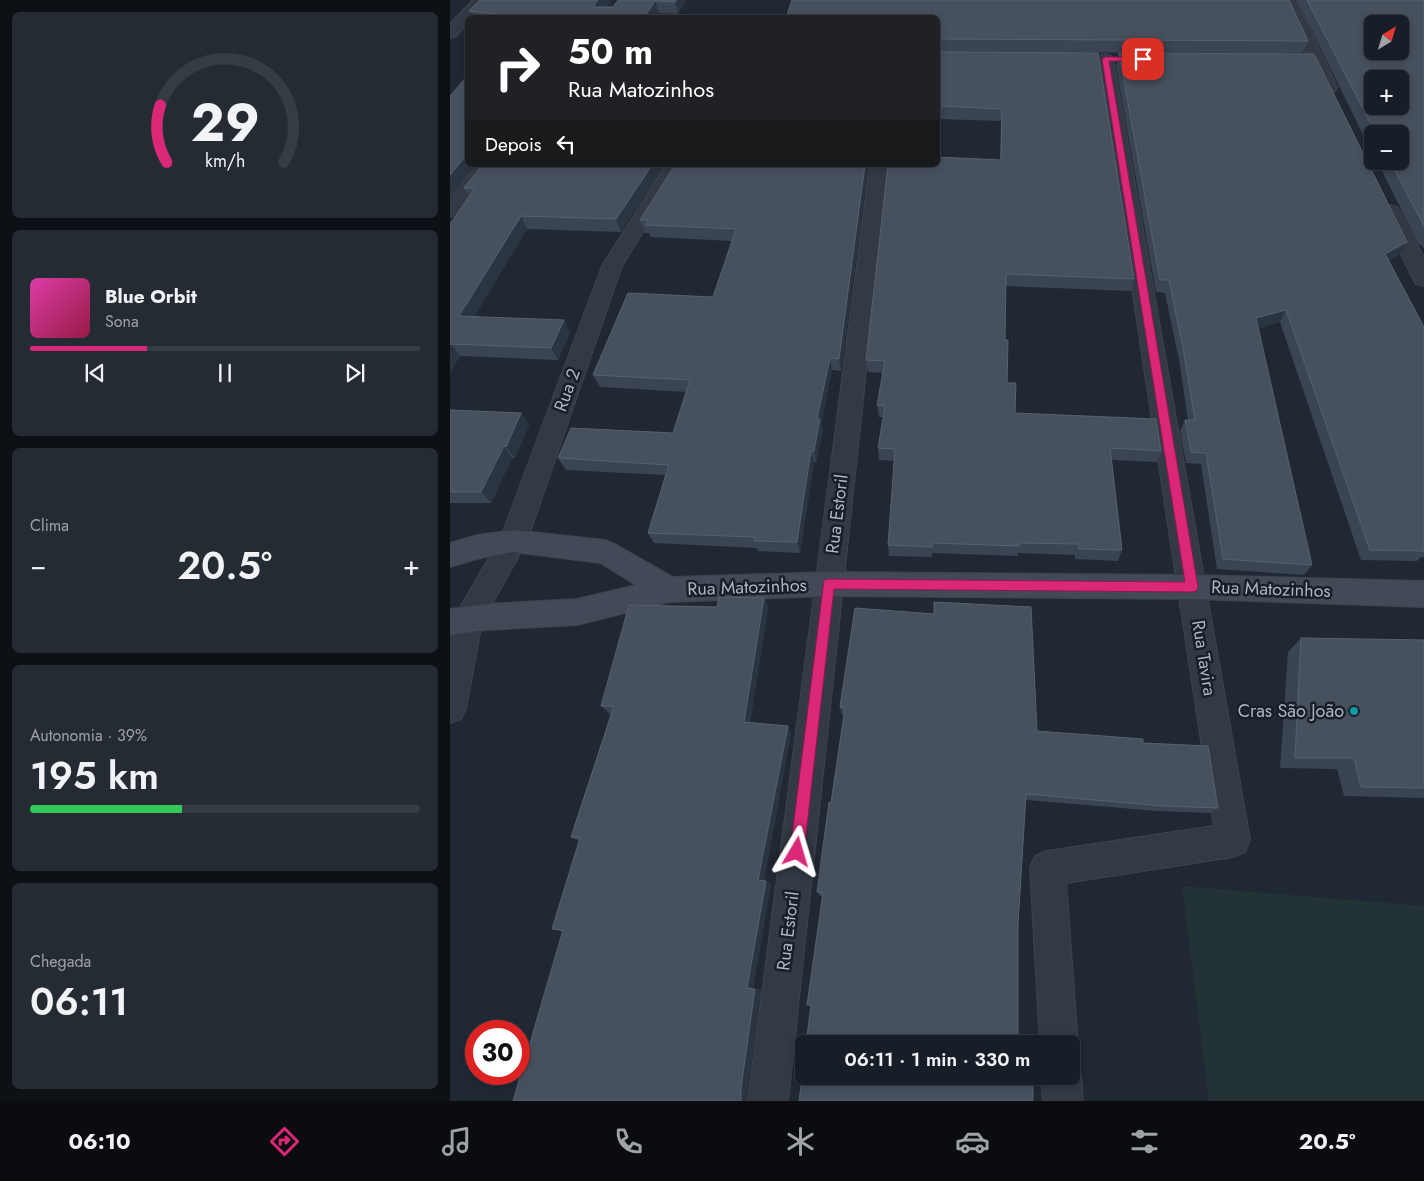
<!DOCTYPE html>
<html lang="pt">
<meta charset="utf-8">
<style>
:root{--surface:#181e27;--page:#252b33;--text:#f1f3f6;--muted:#9fa2a7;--line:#363c44;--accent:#db2777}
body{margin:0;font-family:Jost,sans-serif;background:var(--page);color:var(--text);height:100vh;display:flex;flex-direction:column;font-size:19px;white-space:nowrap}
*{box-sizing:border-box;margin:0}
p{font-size:16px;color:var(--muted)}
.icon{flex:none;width:28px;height:28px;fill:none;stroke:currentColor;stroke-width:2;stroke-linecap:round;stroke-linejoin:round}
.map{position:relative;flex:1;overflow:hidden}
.drawer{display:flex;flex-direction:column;gap:12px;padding:12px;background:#0d1015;width:450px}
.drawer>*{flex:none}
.top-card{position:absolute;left:15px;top:15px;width:475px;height:152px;border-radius:8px;box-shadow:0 2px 8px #0003,0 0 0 1px var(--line);background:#202124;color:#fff;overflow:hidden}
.needle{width:32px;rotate:38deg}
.buttons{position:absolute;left:914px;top:15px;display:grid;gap:10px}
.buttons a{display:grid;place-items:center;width:45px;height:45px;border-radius:8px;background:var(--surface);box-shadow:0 2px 8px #0003,0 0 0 1px var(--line);font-size:25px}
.speed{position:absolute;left:15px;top:1020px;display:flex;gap:10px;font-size:25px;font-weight:700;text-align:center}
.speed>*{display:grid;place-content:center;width:65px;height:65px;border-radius:50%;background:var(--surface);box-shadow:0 2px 8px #0003,0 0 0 1px var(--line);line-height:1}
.speed .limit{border:8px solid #d22;background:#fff;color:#111}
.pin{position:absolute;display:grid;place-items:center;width:42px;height:42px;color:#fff;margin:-21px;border-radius:10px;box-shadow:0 2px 8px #0006}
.me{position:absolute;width:55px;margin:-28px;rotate:7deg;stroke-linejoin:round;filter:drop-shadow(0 0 4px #0008)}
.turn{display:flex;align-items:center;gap:18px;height:105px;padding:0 20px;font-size:22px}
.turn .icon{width:65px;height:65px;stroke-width:2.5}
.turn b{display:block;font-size:35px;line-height:42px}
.then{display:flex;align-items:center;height:48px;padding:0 20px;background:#0003;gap:10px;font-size:19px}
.big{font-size:38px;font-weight:600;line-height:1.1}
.drawer .widget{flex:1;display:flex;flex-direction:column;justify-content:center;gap:8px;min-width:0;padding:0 18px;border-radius:8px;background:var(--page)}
.drawer .dial{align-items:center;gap:0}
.dial svg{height:130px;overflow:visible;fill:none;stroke:var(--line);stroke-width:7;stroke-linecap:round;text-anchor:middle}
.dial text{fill:var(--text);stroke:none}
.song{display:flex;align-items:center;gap:15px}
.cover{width:60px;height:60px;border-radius:8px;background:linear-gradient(135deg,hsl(320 70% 55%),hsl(340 70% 35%))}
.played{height:5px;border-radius:2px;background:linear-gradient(90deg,var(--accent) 30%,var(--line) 30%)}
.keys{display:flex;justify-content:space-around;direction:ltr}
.heat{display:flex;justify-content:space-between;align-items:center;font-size:28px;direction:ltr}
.charge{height:8px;border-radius:4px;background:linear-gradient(90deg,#34c759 39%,var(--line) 0)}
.trip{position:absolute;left:345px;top:1035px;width:285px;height:50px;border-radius:8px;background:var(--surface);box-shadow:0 2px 8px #0003,0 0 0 1px var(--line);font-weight:600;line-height:50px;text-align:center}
.tab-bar{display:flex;height:80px;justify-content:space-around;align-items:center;background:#0a0c10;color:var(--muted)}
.tab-bar .icon{width:35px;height:35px}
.tab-bar .active{color:var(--accent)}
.tab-bar b{font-size:22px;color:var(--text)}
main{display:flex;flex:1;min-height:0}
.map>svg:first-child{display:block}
.green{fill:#223235}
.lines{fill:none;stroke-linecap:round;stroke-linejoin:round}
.street-casing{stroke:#3d434e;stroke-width:2}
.secondary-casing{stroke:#3d434e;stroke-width:2}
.street{fill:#333a45;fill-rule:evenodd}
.secondary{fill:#424957;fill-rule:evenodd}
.wall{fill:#3b4452}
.shaded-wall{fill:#2b3441}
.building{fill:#47515e;stroke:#57606e;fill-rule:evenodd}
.route{fill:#db2777;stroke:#8e194d}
.culture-dot{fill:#0f9aa8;stroke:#191f29;stroke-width:2}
.labels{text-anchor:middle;stroke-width:5;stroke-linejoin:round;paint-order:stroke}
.street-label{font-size:18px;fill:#adb5c2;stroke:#191f29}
.poi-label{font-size:18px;fill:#adb5c2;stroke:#191f29;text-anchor:end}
</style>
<main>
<section class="drawer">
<div class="widget dial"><svg viewBox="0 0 100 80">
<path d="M14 69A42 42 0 1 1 86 69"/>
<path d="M14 69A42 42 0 0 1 10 34" stroke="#db2777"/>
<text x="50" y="56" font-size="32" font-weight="700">29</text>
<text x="50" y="72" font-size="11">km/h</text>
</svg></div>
<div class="widget">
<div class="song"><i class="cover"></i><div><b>Blue Orbit</b><p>Sona</p></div></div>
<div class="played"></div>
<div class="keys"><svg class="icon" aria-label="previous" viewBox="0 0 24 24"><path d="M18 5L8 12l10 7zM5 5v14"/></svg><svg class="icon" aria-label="pause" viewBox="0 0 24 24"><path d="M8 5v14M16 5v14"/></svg><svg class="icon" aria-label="next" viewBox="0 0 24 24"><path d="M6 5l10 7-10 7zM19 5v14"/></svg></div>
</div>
<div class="widget"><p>Clima</p>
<div class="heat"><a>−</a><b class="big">20.5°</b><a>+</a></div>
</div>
<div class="widget"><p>Autonomia · 39%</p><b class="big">195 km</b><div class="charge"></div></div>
<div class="widget"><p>Chegada</p><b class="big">06:11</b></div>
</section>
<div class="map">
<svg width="974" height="1101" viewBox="0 0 974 1101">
<rect width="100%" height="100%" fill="#202834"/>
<polygon class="green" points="732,886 974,906 974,1101 759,1101"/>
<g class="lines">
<g class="street-casing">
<g id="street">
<polygon points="23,0 38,0 23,18 18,18 18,23 6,36 0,38 0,24"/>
<polygon points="832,0 846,0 887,87 885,91 873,91 871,87"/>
<polygon points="655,54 661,56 663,59 800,840 795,852 783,857 616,883 628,1044 621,1058 621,1044 590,1044 580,868 585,856 597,851 764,826 647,59 649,56"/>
<polygon points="27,165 46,165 7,215 0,217 0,198"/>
<polygon points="216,165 234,165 172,266 77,541 32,622 16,708 11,719 0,723 0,620 8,611 51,537 152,266"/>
<polygon points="420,165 438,165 338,1101 298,1101"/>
<polygon points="940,205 947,207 950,211 974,258 974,286 966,284 963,279 930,211 933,207"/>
<polygon points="621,1060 625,1062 631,1076 633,1101 593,1101 591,1076 621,1076"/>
</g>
</g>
<g class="secondary-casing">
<polygon id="secondary" points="63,530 155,540 165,544 223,577 379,572 742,575 974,581 974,607 742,599 379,596 219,602 127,625 36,630 0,635 0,609 36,604 127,599 186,585 150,563 63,552 27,559 0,567 0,543 27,535"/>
</g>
<use href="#street" class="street"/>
<use href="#secondary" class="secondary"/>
</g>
<g class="wall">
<polygon points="168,0 236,0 228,14 209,13 206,18 22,18 19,11 163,7"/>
<polygon points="847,0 974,0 974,249 971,244 969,245 927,161 950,161 950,134 922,134 922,153"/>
<polygon points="488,18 858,41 853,53 488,52"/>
<polygon points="488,52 648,53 684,279 681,291 556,286 555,340 557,383 565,413 711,451 707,462 662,460 672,550 668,561 625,559 625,555 568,553 568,556 482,553 482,557 439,556 438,545 445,461 429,460 428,448 433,417 429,417 427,405 433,373 418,372 416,360 550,160 551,121 488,119"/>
<polygon points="669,53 949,255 939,260 974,327 974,557 971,557 967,561 911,560 830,322 808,328 862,565 854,575 767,569 751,464 736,463 730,431 735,420 738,420 729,360 715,293 706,292 666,66"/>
<polygon points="214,165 171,232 77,229 24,317 114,320 120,332 108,360 10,356 0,372 0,224 19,197 14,188"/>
<polygon points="418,167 391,371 382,370 371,423 373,431 366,462 364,462 350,553 308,551 306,548 204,543 198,533 215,475 116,470 108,458 223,433 237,392 150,387 143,375 263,297 282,241 201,237 199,233 195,233 190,220"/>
<polygon points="0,410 71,413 79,425 65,458 62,458 41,503 0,503"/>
<polygon points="314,598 318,608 300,723 341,733 314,880 316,881 321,884 303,989 311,990 298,1086 113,932 102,929 129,841 121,837 161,714 160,714 151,706 267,607"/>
<polygon points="851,638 974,640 974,798 894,796 887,769 830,768 838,652"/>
<polygon points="390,707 587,731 693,743 768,808 760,813 707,811 576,800 361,1005 372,896 370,896 367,892 394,715 392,715"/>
</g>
<g class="shaded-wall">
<polygon points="148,0 162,0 149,17 145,7 144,5"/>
<polygon points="226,0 236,0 228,14 225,2"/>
<polygon points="205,1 209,13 206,18 194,18"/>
<polygon points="18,153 18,165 25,165 0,197 0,175"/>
<polygon points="202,165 214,165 171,232 166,219"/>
<polygon points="415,165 418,165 418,167 391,371 389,359"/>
<polygon points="71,216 77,229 17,329 9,316"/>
<polygon points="957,242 949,255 928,266 935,254"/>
<polygon points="836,310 830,322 800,331 806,318"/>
<polygon points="114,320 120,332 108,360 101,348"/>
<polygon points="1,344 10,356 0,372 0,345"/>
<polygon points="380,358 382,370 371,423 373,431 366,462 364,451 367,419"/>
<polygon points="71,413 79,425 65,458 56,447"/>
<polygon points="54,446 62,458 41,503 31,492"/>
<polygon points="361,451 364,462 350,553 347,542"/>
<polygon points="314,598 318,608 299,730 294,722"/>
<polygon points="338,726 341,733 313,884 308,880"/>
<polygon points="316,881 321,884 303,989 297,988"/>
<polygon points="305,989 311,990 298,1086 297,1101 291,1101 291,1088"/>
</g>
<g class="building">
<polygon points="30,0 148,0 144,5 145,7 163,7 168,0 226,0 225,2 205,1 194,18 68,18 68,17 19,11"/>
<polygon points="342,0 839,0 858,41 488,39 488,18 336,18"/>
<path d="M857,0H974V226L940,161H950V134H926ZM922,24H950V51H922ZM922,79H950V106H922Z"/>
<polygon points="488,52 648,53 684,279 556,274 555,340 558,340 557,383 566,383 565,413 706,419 711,451 660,448 672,550 629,549 628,544 569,543 569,546 482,543 482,547 438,545 445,449 428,448 435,406 427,405 435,361 416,360 438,165 488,165 488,157 551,160 552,109 488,106"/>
<polygon points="669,53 864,54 957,242 935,254 974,327 974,551 920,550 836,310 806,318 862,565 773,559 756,453 741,452 735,420 745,420 733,348 719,280 710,280"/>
<polygon points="18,75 18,153 0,175 0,96"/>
<polygon points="32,165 202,165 166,219 71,216 9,316 114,320 101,348 1,344 0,345 0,224 25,188 14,188"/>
<polygon points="225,165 415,165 389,359 380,358 367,419 370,419 364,451 361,451 347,542 304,541 305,537 198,533 219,465 108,458 121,428 223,433 240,380 143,375 178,293 263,297 286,229 196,225 198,220 190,220"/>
<polygon points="0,410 71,413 56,447 54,446 31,492 0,492"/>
<polygon points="269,597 314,598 294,722 338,726 308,880 316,881 297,988 305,989 291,1088 291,1101 63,1101 113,930 102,929 130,838 121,837 164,706 151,706 179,605 267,607"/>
<polygon points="484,602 581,607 587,731 693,739 693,743 758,746 768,808 713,806 576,794 568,925 568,1044 356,1044 361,1005 357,1005 373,893 367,892 379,802 381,803 395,708 390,707 405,608 484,614"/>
<polygon points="851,638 974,640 974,788 911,787 904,758 845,758"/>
<polygon points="354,1062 354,1076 583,1076 583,1101 349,1101"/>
</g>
<polygon class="route" points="655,57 693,57 697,59 693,61 659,61 748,587 746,591 742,592 384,589 354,852 352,857 347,859 342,857 340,852 374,580 379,579 735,582 652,59"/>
<circle class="culture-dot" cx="904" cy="711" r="5"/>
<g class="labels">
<g class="street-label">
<text transform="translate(117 390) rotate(-70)" y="6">Rua 2</text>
<text transform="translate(387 514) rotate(-83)" y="6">Rua Estoril</text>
<text transform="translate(297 587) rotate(-2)" y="6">Rua Matozinhos</text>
<text transform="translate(821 589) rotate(2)" y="6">Rua Matozinhos</text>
<text transform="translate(754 658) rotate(81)" y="6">Rua Tavira</text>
<text transform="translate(338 931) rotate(-83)" y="6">Rua Estoril</text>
</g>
<g class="poi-label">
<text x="894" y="717">Cras São João</text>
</g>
</g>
</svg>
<div class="buttons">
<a><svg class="needle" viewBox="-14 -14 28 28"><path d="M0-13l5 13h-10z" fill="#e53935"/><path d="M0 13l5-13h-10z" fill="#9fa2a7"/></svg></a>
<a>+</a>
<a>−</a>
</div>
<div class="speed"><div class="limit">30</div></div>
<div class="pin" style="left:693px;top:59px;background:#d93025"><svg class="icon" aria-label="arrive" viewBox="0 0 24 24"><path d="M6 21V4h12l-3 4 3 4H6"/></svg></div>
<svg class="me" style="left:347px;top:852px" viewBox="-20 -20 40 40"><path d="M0-17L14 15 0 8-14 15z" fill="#db2777" stroke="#fff" stroke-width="4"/></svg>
<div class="trip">06:11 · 1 min · 330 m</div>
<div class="top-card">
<div class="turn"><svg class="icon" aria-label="right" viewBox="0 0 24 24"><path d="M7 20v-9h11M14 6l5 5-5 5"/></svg><div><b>50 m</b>Rua Matozinhos</div></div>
<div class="then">Depois<svg class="icon" aria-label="left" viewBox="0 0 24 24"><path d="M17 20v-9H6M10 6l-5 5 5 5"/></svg></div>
</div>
</div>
</main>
<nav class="tab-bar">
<b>06:10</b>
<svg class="icon active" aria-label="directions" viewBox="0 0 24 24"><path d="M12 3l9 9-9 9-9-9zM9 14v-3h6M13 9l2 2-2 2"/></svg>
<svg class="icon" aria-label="music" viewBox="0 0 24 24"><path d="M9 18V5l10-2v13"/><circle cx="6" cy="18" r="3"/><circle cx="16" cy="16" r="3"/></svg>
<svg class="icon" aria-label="phone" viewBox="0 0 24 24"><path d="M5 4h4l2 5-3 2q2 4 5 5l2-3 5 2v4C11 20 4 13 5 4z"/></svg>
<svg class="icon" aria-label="climate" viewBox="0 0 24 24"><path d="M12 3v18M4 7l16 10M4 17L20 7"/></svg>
<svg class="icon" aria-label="car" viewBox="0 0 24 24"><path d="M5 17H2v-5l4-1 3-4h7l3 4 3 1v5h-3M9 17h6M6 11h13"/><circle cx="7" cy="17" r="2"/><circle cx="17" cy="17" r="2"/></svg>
<svg class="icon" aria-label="filters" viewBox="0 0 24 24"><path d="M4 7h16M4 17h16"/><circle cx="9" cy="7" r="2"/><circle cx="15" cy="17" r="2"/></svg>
<b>20.5°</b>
</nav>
